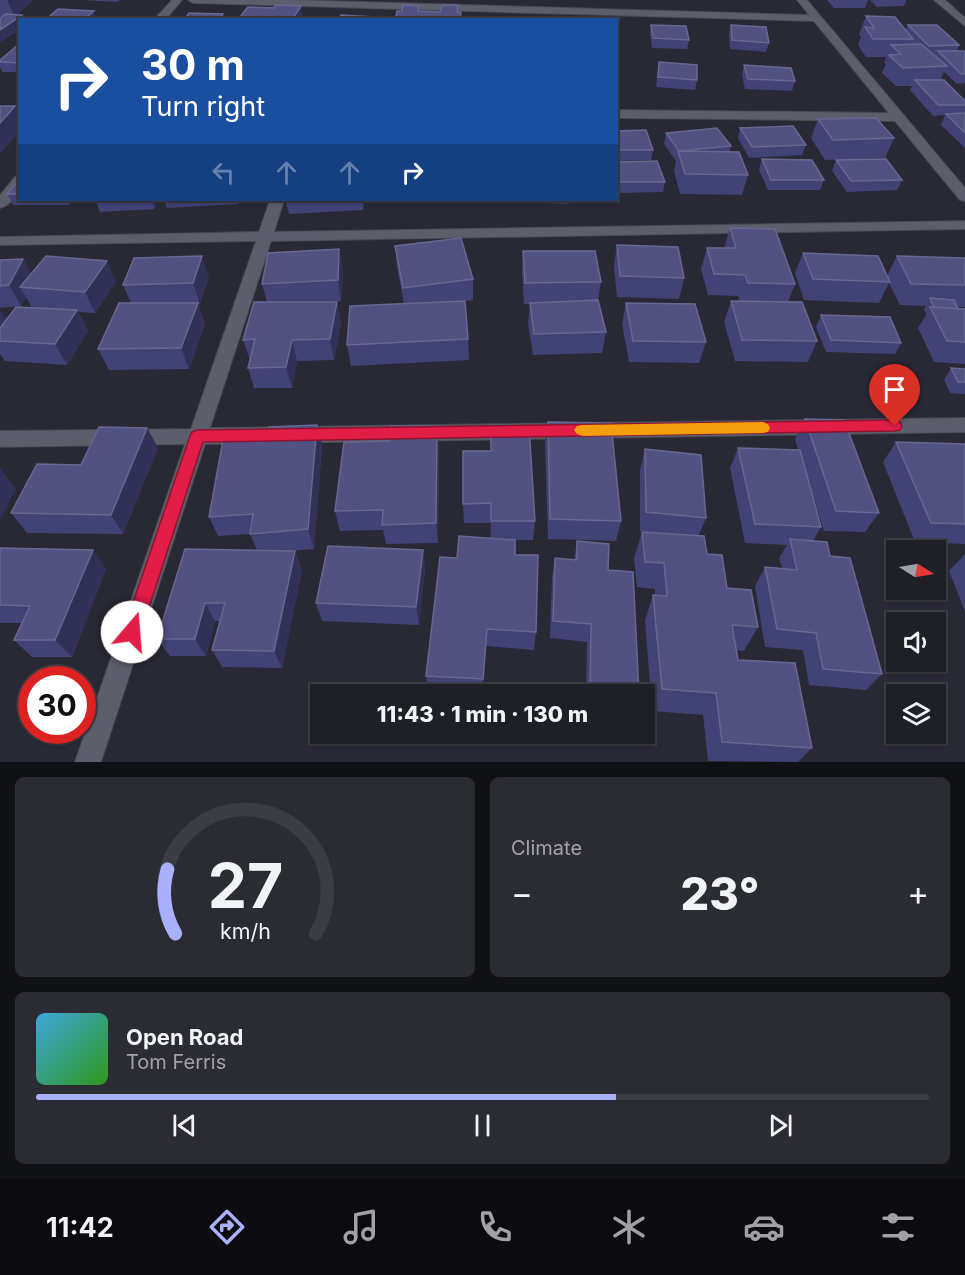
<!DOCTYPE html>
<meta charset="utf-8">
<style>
:root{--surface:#1e1f27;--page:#2b2c33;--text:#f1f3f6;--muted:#a1a2a7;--line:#3c3d44;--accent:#a9b0fc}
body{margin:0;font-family:Inter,sans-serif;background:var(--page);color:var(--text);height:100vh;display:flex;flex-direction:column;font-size:22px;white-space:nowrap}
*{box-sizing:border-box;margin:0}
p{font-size:20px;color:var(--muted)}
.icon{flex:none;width:33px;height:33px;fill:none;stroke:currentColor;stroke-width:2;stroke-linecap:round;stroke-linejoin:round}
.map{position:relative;height:762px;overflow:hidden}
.drawer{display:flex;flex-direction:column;gap:15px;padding:15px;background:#101115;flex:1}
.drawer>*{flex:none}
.banner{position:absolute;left:18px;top:18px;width:600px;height:183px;border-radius:0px;box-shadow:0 2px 4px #0004,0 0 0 2px var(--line);background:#1a4fa0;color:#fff;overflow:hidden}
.needle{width:39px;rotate:101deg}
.tools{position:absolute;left:886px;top:540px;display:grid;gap:12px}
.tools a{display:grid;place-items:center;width:60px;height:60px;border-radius:0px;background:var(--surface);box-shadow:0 2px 4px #0004,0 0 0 2px var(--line);font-size:30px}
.speed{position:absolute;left:18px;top:666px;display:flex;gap:12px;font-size:30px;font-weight:700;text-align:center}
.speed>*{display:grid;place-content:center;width:78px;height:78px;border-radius:50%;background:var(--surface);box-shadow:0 2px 4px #0004,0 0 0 2px var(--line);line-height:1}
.speed .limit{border:9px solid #d22;background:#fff;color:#111}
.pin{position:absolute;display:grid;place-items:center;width:51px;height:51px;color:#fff;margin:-62px -26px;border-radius:50% 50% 50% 0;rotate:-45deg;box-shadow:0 0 6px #0007}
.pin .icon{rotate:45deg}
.me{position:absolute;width:66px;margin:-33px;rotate:18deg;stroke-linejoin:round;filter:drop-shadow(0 0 4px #0008)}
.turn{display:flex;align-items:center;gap:21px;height:126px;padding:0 24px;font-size:27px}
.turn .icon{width:78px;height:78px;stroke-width:2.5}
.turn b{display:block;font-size:42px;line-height:51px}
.lanes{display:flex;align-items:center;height:57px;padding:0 24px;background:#0003;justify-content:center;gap:30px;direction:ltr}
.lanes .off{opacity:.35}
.big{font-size:45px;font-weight:800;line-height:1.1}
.drawer .widget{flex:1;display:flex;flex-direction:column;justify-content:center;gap:9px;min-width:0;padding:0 21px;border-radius:9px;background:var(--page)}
.drawer .dial{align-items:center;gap:0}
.dial svg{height:156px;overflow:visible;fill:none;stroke:var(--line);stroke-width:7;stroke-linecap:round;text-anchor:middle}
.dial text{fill:var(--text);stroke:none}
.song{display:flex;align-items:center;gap:18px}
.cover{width:72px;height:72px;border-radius:9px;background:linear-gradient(135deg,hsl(200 70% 55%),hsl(110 70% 35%))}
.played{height:6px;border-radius:3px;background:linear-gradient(90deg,var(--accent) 65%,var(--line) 65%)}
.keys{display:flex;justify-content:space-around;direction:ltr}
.heat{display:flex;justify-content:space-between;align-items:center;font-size:33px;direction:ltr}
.drawer .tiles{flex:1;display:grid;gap:15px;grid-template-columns:1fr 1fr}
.widget:last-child{grid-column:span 2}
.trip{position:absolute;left:310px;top:684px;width:345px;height:60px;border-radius:0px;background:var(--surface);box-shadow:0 2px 4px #0004,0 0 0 2px var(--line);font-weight:800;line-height:60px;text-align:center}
.tabs{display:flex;height:96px;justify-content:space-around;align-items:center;background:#0c0c10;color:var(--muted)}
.tabs .icon{width:42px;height:42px}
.tabs .on{color:var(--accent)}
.tabs b{font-size:27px;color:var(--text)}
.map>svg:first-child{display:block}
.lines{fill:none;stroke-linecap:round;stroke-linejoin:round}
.minor-casing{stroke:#454750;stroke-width:2}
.minor{fill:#5c5e6b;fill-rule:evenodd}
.wall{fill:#414276}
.shaded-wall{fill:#303157}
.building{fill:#515282;stroke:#676891;stroke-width:1.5}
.route{fill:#e11d48;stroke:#92132f;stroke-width:1.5}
.slow{fill:#f59e0b}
</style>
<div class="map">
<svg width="965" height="762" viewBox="0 0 965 762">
<rect width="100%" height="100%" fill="#282934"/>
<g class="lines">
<g class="minor-casing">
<g id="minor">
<polygon points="172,0 182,0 165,20 154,20"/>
<polygon points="188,0 292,0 809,15 797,0 807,0 965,188 965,201 960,200 895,121 616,118 616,110 889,113 814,21 193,3"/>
<polygon points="934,0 945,0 965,18 965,26"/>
<path d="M20,176C20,188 14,205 0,208V195L15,177Z"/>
<polygon points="270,200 284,200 274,232 965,221 965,229 271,241 210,428 965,418 965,432 205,444 101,762 75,762 185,444 0,447 0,431 191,429 256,241 0,245 0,237 259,232"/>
</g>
</g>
<use href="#minor" class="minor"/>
</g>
<g class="wall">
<polygon points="0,0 33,0 17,15 20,20 20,29 0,42 0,18 2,16 0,16"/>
<polygon points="82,0 120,0 117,2"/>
<polygon points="827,0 868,0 865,8 834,8"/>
<polygon points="870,0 906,0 904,6 877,7"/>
<polygon points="866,16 906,31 908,25 959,45 957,51 965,52 965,83 957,84 944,72 941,80 965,101 965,148 941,125 945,115 933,116 910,90 912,86 896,86 882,73 886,64 884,63 886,57 866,57 858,45 861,37 859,34"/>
<polygon points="651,25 689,40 687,49 652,48 650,34"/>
<polygon points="731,25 769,43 766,52 730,49 729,34"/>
<polygon points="20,45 20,72 2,72 0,67 0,62"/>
<polygon points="659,62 697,80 695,90 656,87"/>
<polygon points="744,65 795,81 792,91 745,89 742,75"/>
<polygon points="818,119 894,138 885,158 825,160 811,138"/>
<polygon points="740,128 806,145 802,155 749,158 738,138"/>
<polygon points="616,131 653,150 651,160 616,161"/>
<polygon points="666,133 731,146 729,152 748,175 742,195 680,194 674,171 676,161 664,144"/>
<polygon points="762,159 824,180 820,190 768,190 759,170"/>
<polygon points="836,160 902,180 897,190 847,192 832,171"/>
<polygon points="616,162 665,182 663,192 616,193"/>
<polygon points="20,179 20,200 73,200 69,205 13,205 7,194"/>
<polygon points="95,200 157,200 154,209 100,212"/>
<polygon points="164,200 239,200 238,204 167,208"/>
<polygon points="285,200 364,200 363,210 289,214"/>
<polygon points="518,200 569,200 569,204 518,202"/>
<polygon points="730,228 795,284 788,302 817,341 808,362 735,361 724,322 731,301 740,301 738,296 708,295 701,269 707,248 724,248"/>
<polygon points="617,245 684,278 679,299 617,297 614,266"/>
<polygon points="395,246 473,279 473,300 465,301 468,339 469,360 351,366 347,345 404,304 397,267"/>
<polygon points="523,251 601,282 598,300 606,332 602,353 533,355 528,324 530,304 524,304 522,272"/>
<polygon points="803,253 887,276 897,256 965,258 965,307 957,307 958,309 965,309 965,364 934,362 918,328 926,315 924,309 926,306 900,305 889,283 879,303 804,300 795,273"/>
<polygon points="23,259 31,274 116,281 95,313 78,312 88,331 67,365 5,361 0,354 0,310 6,320 32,308 26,297 21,306 0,308 0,260"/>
<polygon points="343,270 341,301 326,302 337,302 341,323 334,360 297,361 292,388 254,388 248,368 250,360 243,340 267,302 262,284"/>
<polygon points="209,277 200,304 198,304 205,324 189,369 109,370 98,349 131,303 123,285"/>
<polygon points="626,303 706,342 699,363 629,362 622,324"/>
<polygon points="821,315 901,343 895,354 826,352 816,327"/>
<polygon points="951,368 965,369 965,394 950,393 944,380"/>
<polygon points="805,419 879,513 865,532 824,531 812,492 821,527 813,541 830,556 882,674 866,690 809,685 803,650 765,647 755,586 765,567 782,568 779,558 787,545 745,543 730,468 738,448 798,450 795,439"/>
<polygon points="548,422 621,521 616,541 548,539 545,443"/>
<polygon points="437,426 439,446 438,543 386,544 383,530 340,531 335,511 389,441"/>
<polygon points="491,426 535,521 533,540 513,540 515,555 536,632 534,650 486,646 483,694 466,694 428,692 426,676 457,558 490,539 491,523 464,523 463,504 491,451"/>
<polygon points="147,428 158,448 123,534 27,533 11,513 81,465"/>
<polygon points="896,442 965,444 965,544 915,542 883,462"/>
<polygon points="322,445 314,549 288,551 295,551 302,570 282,668 222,667 212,650 220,621 215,621 206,656 170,656 157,639 257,550 250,534 218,536 209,517"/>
<polygon points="645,449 706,518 699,535 707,554 727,588 758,627 744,651 736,650 738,660 812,748 798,762 708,761 703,715 652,711 645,620 653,595 655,595 655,589 637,587 634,558 642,532 648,532 640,531 640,470"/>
<polygon points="577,541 608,570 639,694 586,694 587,642 550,638 552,577 555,558 574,560"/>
<polygon points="0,548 106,569 72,657 32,657 14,640 22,623 0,623"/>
<polygon points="423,550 425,569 419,625 322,621 316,603"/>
<polygon points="965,554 965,611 949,571"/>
</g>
<g class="shaded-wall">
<polygon points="7,0 33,0 15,17"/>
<polygon points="301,6 303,20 292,20"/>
<polygon points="94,11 97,20 83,20"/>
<polygon points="223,14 225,20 219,20"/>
<polygon points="22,15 24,20 20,20 20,29 0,42 0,30"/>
<polygon points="15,106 20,117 20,131 0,154 0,123"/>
<polygon points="66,200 73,200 69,205"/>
<polygon points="151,200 157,200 154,209"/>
<polygon points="339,249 343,270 341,301 338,280"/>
<polygon points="202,256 209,277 200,304 193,283"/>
<polygon points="23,259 34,280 20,287 26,297 21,306 9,285"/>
<polygon points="107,261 116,281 95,313 85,292"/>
<polygon points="337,302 341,323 334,360 330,339"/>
<polygon points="198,303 205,324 189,369 181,348"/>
<polygon points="0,310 11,326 0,341"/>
<polygon points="77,310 88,331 67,365 55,344"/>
<polygon points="292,340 297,361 292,388 286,367"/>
<polygon points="317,425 322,445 314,549 308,529"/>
<polygon points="437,426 439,446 438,543 436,523"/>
<polygon points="147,428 158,448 123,534 111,515"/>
<polygon points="0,468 16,489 0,520"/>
<polygon points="93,550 106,569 72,657 55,640"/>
<polygon points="423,550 425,569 419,625 416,607"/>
<polygon points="295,551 302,570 282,668 274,651"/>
<polygon points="205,603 215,621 206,656 195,639"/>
<polygon points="487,629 486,646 483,694 483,679"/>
</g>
<g class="building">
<polygon points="276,5 301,6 292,20 239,18 248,7 274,8"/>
<polygon points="403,5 419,6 418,11 440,12 442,5 458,5 457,12 461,12 460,20 395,20 397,11 402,11"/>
<polygon points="58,9 94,11 83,20 45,20"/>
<polygon points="189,13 223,14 219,20 184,20"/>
<polygon points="6,14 22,15 0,30 0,18"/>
<polygon points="341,15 374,17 373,20 338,20"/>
<polygon points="866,16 895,17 913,39 873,39 865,27 874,28"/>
<polygon points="651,25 686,26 689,40 653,38"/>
<polygon points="731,25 766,27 769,43 732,40"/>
<polygon points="908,25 937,25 959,45 929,46"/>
<polygon points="921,44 947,66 903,68 889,55 901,54 891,45"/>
<polygon points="18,45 20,45 20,63 0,62 0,60"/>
<polygon points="938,51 964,51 965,52 965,74 961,74"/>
<polygon points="659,62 697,65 697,80 658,77"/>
<polygon points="744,65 791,68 795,81 748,79"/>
<polygon points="915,80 944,80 965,101 965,105 938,105"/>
<polygon points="0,106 15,106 0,123"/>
<polygon points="965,113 965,133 946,114"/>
<polygon points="876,118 894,138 833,140 818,119"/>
<polygon points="793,126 806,145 752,147 740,128"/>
<polygon points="717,128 731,146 679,151 666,133"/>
<polygon points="646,130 653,150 616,150 616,131"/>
<polygon points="678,151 739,152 748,175 685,174"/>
<polygon points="762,159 812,160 824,180 771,180"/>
<polygon points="886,159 902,180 851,181 836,160"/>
<polygon points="657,161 665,182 616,182 616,162"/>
<polygon points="20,179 20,194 7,194"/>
<polygon points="730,228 775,229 795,284 748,283 745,275 714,274 707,248 736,248"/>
<polygon points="461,238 473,279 403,288 395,246"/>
<polygon points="617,245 678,247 684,278 620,276"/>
<polygon points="339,249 338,280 262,284 268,253"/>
<polygon points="523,251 595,251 601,282 525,283"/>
<polygon points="803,253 878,256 890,282 813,279"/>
<polygon points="46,256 107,261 85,292 20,287"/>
<polygon points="202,256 193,283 123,285 134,258"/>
<polygon points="897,256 965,258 965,285 911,284"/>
<polygon points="23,259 9,285 0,286 0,260"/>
<polygon points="930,298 954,300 958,309 934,308"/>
<polygon points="598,300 606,332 534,334 530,303"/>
<polygon points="465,301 468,339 347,345 350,306"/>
<polygon points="731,301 802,302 817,341 742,340"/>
<polygon points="254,302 337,302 330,339 292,340 286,367 248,368 255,339 243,340"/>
<polygon points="119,303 198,303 181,348 98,349"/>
<polygon points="626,303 695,304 706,342 633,341"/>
<polygon points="16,307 77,310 55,344 0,341 0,328"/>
<polygon points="930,307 965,309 965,342 947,341"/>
<polygon points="821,315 890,317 901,343 831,340"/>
<polygon points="951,368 965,369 965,382 958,382"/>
<polygon points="805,419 844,420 879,513 836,511"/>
<polygon points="548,422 611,423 621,521 550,519"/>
<polygon points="317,425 308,529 250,534 253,514 209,517 223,440 268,438 269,427"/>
<polygon points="390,426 437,426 436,523 382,525 383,510 335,511 344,442 389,441"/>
<polygon points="491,426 529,426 535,521 491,521 491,503 463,504 463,451 491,451"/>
<polygon points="99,427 147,428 111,515 11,513 37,464 81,465"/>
<polygon points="896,442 965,444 965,524 931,523"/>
<polygon points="738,448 800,450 821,527 755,524"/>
<polygon points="645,449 701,455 706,518 646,512"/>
<polygon points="642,532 704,536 707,554 722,555 727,588 751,590 758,627 732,625 738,660 795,663 812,748 722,742 716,693 662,689 653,595 667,596 664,563 645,562"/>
<polygon points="459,536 515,540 515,555 538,555 536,632 487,629 483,679 426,676 440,557 457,558"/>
<polygon points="790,539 827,542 830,556 850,558 882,674 823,669 816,633 777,629 765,567 797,570"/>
<polygon points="577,541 609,544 608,570 633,572 639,694 590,694 591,624 553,621 555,558 577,560"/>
<polygon points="328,546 423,550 416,607 316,603"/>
<polygon points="0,548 93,550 55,640 14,640 30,606 0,605"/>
<polygon points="185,549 295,551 274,651 212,650 225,603 205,603 195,639 157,639"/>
</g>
<polygon class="route" points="895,420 900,422 902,426 900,430 895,431 203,442 141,632 138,638 132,640 125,638 123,632 190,436 192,432 197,430"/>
<polygon class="slow" points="763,422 768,424 770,428 768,432 763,433 582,436 577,434 574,430 577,426 582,425"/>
</svg>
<div class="tools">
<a><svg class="needle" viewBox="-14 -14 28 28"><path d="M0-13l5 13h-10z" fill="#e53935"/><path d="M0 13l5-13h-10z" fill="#a1a2a7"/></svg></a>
<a><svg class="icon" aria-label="sound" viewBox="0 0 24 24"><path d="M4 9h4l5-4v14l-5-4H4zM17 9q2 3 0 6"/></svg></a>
<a><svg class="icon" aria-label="layers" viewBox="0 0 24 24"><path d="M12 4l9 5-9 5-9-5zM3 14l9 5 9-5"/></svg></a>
</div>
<div class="speed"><div class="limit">30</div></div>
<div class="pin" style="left:895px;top:426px;background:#d93025"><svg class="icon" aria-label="arrive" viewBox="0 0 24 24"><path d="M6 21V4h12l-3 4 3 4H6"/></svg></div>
<svg class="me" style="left:132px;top:632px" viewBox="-20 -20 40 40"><circle r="19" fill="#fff"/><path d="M0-13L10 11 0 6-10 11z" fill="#e11d48"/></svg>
<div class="trip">11:43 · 1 min · 130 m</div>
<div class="banner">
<div class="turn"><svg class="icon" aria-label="right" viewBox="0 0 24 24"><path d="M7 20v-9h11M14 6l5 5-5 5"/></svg><div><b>30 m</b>Turn right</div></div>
<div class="lanes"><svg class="icon off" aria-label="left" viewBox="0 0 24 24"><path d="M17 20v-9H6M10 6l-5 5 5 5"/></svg><svg class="icon off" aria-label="ahead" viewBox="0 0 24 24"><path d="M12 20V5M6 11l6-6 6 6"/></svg><svg class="icon off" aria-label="ahead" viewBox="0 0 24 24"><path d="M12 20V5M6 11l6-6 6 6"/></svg><svg class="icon" aria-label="right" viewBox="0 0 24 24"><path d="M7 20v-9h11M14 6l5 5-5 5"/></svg></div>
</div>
</div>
<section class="drawer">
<div class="tiles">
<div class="widget dial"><svg viewBox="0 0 100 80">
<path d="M14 69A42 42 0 1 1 86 69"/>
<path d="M14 69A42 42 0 0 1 10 36" stroke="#a9b0fc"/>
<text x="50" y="56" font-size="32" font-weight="700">27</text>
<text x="50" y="72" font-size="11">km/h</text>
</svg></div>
<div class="widget"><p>Climate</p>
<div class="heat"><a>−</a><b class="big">23°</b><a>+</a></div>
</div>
<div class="widget">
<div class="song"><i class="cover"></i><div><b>Open Road</b><p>Tom Ferris</p></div></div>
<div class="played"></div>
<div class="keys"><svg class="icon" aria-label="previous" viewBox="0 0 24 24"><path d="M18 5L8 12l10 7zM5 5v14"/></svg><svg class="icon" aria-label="pause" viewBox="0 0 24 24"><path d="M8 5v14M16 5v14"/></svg><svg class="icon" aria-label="next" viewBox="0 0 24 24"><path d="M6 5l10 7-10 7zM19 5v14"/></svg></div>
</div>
</div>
</section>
<nav class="tabs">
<b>11:42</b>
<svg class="icon on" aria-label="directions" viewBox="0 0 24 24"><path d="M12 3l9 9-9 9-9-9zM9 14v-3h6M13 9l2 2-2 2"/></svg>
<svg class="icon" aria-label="music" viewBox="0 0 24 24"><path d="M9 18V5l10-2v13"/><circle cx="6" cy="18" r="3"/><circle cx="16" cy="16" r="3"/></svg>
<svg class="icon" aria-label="phone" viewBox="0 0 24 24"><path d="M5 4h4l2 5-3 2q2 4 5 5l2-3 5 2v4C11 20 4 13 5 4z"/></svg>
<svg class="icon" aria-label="climate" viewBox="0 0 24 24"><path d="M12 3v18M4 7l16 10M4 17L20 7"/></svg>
<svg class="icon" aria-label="car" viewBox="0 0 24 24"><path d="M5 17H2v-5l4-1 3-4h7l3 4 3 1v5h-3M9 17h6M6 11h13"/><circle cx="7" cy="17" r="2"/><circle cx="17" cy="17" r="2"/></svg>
<svg class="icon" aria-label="filters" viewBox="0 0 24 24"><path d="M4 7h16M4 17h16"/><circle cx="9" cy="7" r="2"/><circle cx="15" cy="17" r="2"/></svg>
</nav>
